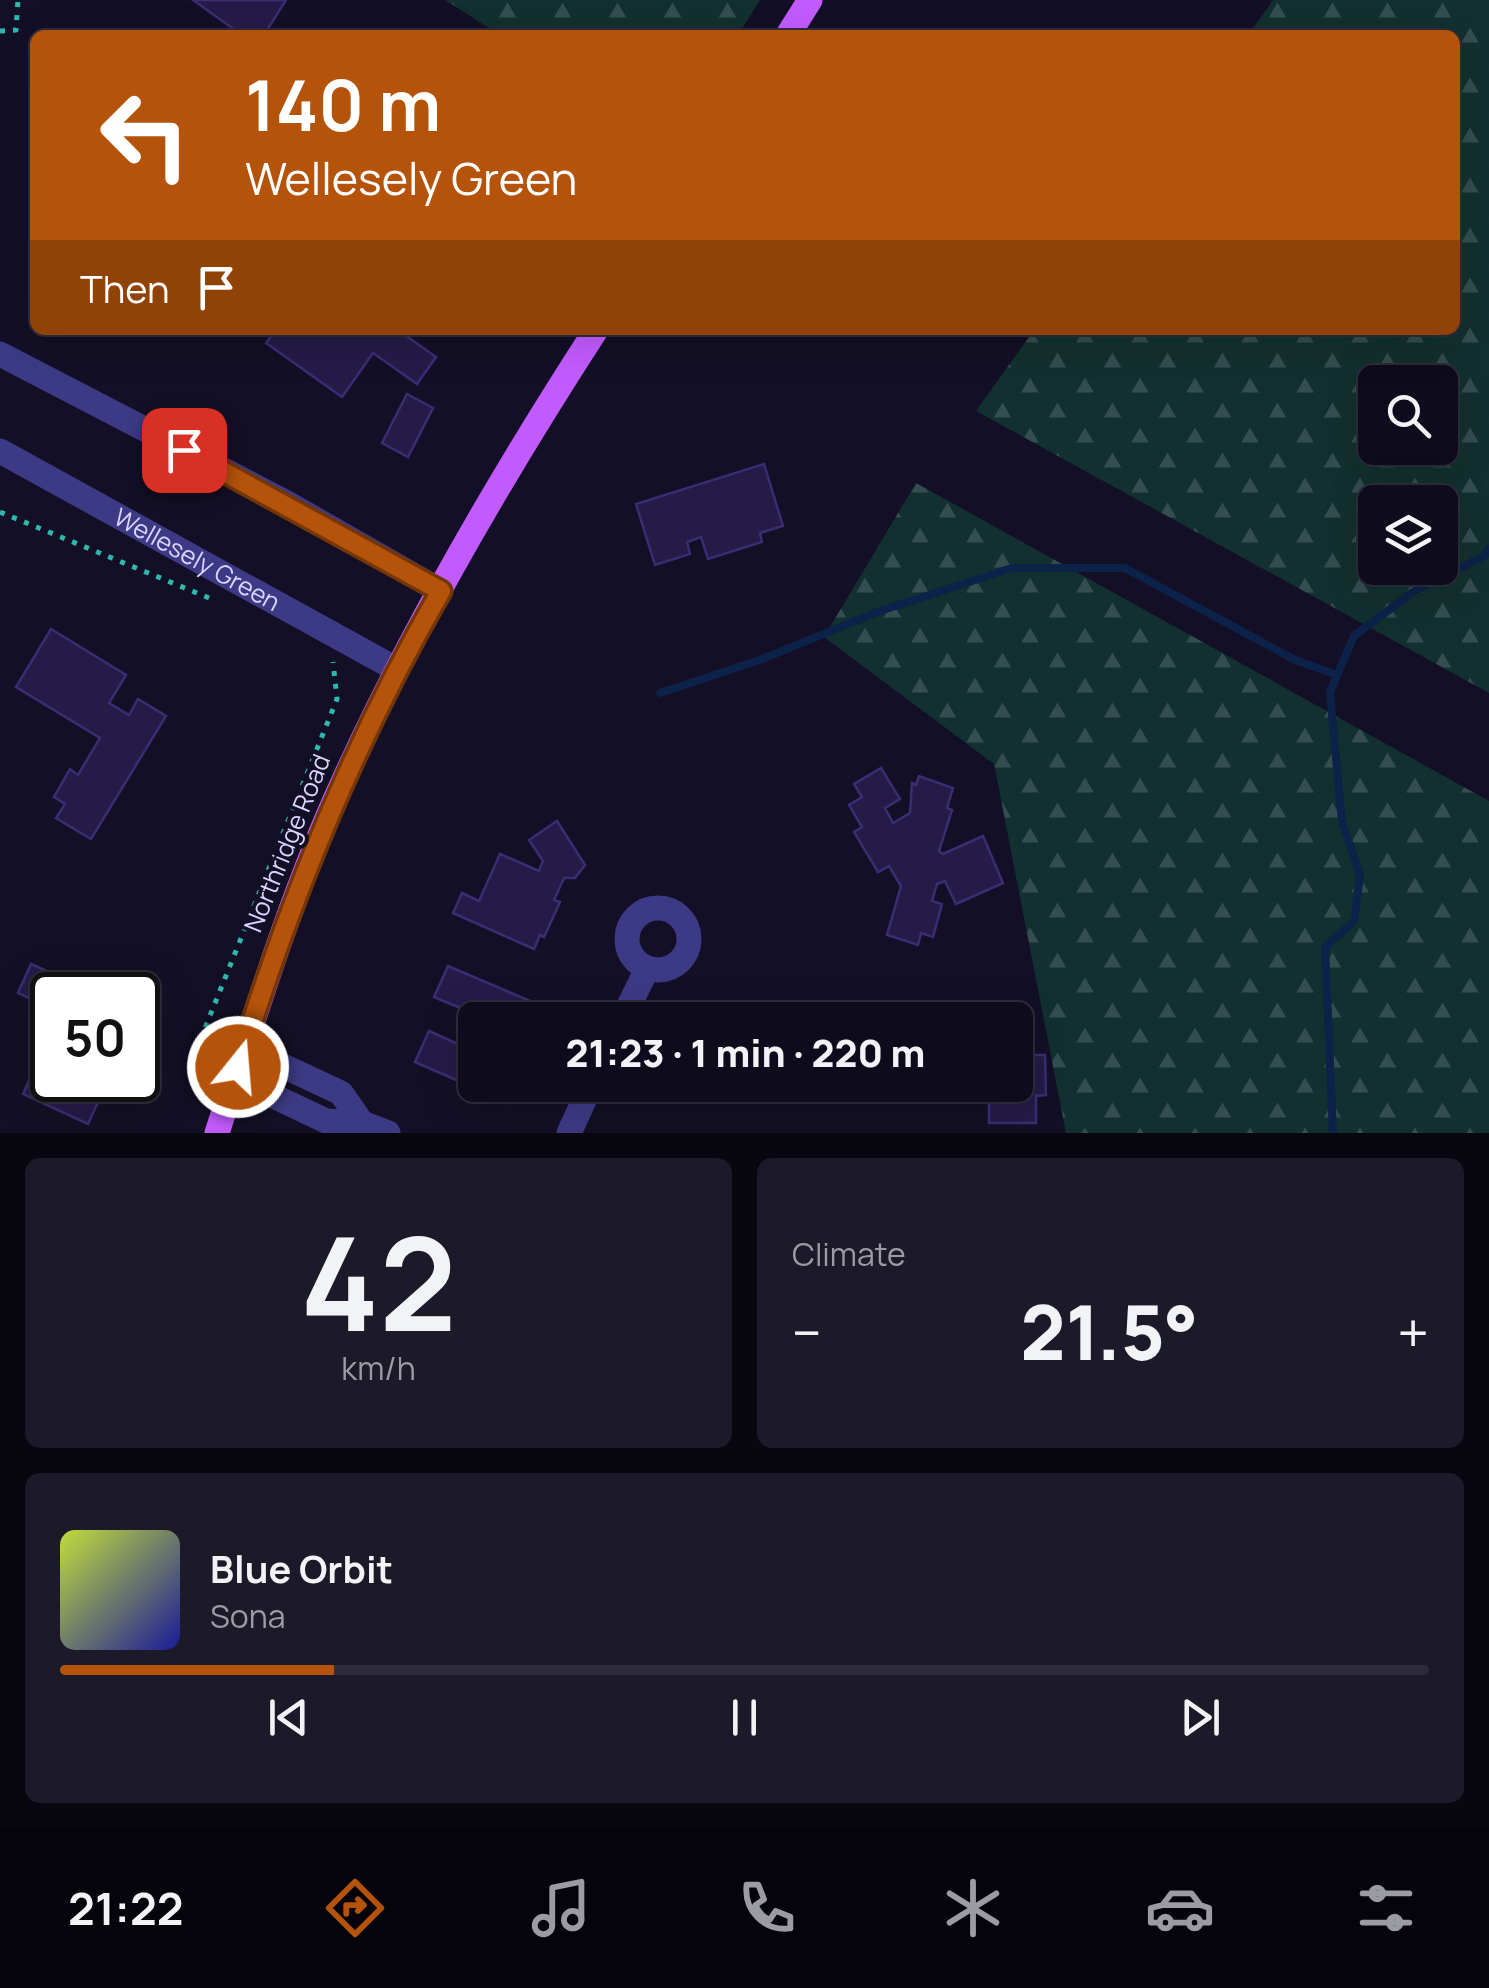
<!DOCTYPE html>
<meta charset="utf-8">
<style>
:root{--surface:#0e0b1c;--page:#1c1929;--text:#f1f3f6;--muted:#9b9ba3;--line:#2e2b3b;--accent:#b45309}
body{margin:0;font-family:Manrope,sans-serif;background:var(--page);color:var(--text);height:100vh;display:flex;flex-direction:column;font-size:38px;white-space:nowrap}
*{box-sizing:border-box;margin:0}
p{font-size:32px;color:var(--muted)}
.icon{flex:none;width:55px;height:55px;fill:none;stroke:currentColor;stroke-width:2;stroke-linecap:round;stroke-linejoin:round}
.map{position:relative;height:1133px;overflow:hidden}
.side{display:flex;flex-direction:column;gap:25px;padding:25px;background:#08060f;flex:1}
.side>*{flex:none}
.guide{position:absolute;left:30px;top:30px;width:1430px;height:305px;border-radius:15px;box-shadow:0 10px 40px #0002,0 0 0 2px var(--line);background:#b45309;color:#fff;overflow:hidden}
.buttons{position:absolute;left:1358px;top:365px;display:grid;gap:20px}
.buttons a{display:grid;place-items:center;width:100px;height:100px;border-radius:15px;background:var(--surface);box-shadow:0 10px 40px #0002,0 0 0 2px var(--line);font-size:50px}
.speed{position:absolute;left:30px;top:972px;display:flex;gap:20px;font-size:50px;font-weight:700;text-align:center}
.speed>*{display:grid;place-content:center;width:130px;height:130px;border-radius:50%;background:var(--surface);box-shadow:0 10px 40px #0002,0 0 0 2px var(--line);line-height:1}
.speed .limit{border:5px solid #111;border-radius:15px;background:#fff;color:#111}
.pin{position:absolute;display:grid;place-items:center;width:85px;height:85px;color:#fff;margin:-42px;border-radius:20px;box-shadow:0 5px 15px #0006}
.me{position:absolute;width:110px;margin:-55px;rotate:17deg;stroke-linejoin:round;filter:drop-shadow(0 0 8px #0008)}
.turn{display:flex;align-items:center;gap:35px;height:210px;padding:0 50px;font-size:45px}
.turn .icon{width:130px;height:130px;stroke-width:2.5}
.turn b{display:block;font-size:70px;line-height:85px}
.then{display:flex;align-items:center;height:95px;padding:0 50px;background:#0003;gap:20px;font-size:38px}
.big{font-size:75px;font-weight:800;line-height:1.1}
.side .tile{flex:1;display:flex;flex-direction:column;justify-content:center;gap:15px;min-width:0;padding:0 35px;border-radius:15px;background:var(--page)}
.side .dial{align-items:center;gap:0}
.dial b{font-size:130px;line-height:1}
.song{display:flex;align-items:center;gap:30px}
.cover{width:120px;height:120px;border-radius:15px;background:linear-gradient(135deg,hsl(70 70% 55%),hsl(240 70% 35%))}
.played{height:10px;border-radius:5px;background:linear-gradient(90deg,var(--accent) 20%,var(--line) 20%)}
.keys{display:flex;justify-content:space-around;direction:ltr}
.heat{display:flex;justify-content:space-between;align-items:center;font-size:55px;direction:ltr}
.side .tiles{flex:1;display:grid;gap:25px;grid-template-columns:1fr 1fr}
.tile:last-child{grid-column:span 2}
.trip{position:absolute;left:458px;top:1002px;width:575px;height:100px;border-radius:15px;background:var(--surface);box-shadow:0 10px 40px #0002,0 0 0 2px var(--line);font-weight:800;line-height:100px;text-align:center}
.tab-bar{display:flex;height:160px;justify-content:space-around;align-items:center;background:#06040b;color:var(--muted)}
.tab-bar .icon{width:70px;height:70px}
.tab-bar .current{color:var(--accent)}
.tab-bar b{font-size:45px;color:var(--text)}
.map>svg:first-child{display:block}
.forest{fill:url(#forest-firs);fill-rule:evenodd}
.lines{fill:none;stroke-linecap:round;stroke-linejoin:round}
.stream{stroke:#0c2248;stroke-width:8}
.building{fill:#241b47;stroke:#3b2d73;stroke-width:2.5}
.path{stroke:#2fb8b0;stroke-width:5;stroke-dasharray:5 8;stroke-linecap:butt}
.minor{stroke:#3d3a85;stroke-width:25}
.major{stroke:#c25bff;stroke-width:25}
.route-casing{stroke:#753606;stroke-width:25}
.route{stroke:#b45309;stroke-width:18}
.labels{text-anchor:middle;stroke-width:8;stroke-linejoin:round;paint-order:stroke}
.street-label{font-size:25px;fill:#d9d4ff;stroke:#130f26}
</style>
<div class="map">
<svg width="1489" height="1133" viewBox="0 0 1489 1133">
<defs>
<pattern id="forest-firs" width="22" height="20" patternUnits="userSpaceOnUse" patternTransform="scale(2.5)"><rect width="22" height="20" fill="#12302f"/><path d="M5 1l3.5 6h-7zM16 11l3.5 6h-7z" fill="#344d4e"/></pattern>
</defs>
<rect width="100%" height="100%" fill="#130f26"/>
<g class="forest">
<polygon points="445,0 760,0 738,35 500,35"/>
<path d="M1273,0H1489V693L976,411L1034,330H1455V35H1248ZM1375,382H1440V448H1375ZM1440,502V568H1375V502Z"/>
<polygon points="916,483 1489,801 1489,1133 1066,1133 994,764 824,637"/>
</g>
<g class="lines">
<g class="stream">
<polyline points="660,693 762,659 880,611 1012,568 1125,568 1295,660 1337,675"/>
<polyline points="1333,1133 1325,947 1354,921 1360,875 1342,822 1330,692 1354,636 1413,592 1484,556 1489,549"/>
</g>
</g>
<g class="building">
<polygon points="193,0 286,0 264,35 242,35"/>
<polygon points="276,330 365,330 373,336 378,330 398,330 436,357 417,384 373,353 342,397 266,343"/>
<polygon points="407,394 433,408 408,457 382,443"/>
<polygon points="764,464 783,526 760,533 762,542 708,559 701,537 687,542 690,554 655,565 636,504"/>
<polygon points="51,629 126,675 109,703 129,715 138,699 166,716 91,839 56,818 65,804 54,797 70,769 78,775 100,738 16,687"/>
<polygon points="881,768 900,799 885,808 893,823 910,813 912,783 916,785 919,776 953,788 947,808 952,810 939,851 943,854 983,836 1003,883 956,904 945,881 937,884 932,901 942,904 933,937 921,933 918,945 887,935 901,886 889,866 878,872 854,832 862,827 849,805 862,797 854,784"/>
<polygon points="557,821 585,865 575,878 564,878 554,900 560,902 544,937 540,935 534,949 453,913 462,893 479,901 500,854 539,871 543,861 529,840"/>
<polygon points="31,964 80,986 75,995 52,995 52,1009 18,993"/>
<polygon points="448,966 537,1004 530,1020 481,1020 482,1017 434,997"/>
<polygon points="1015,1021 1027,1021 1028,1055 1045,1055 1046,1095 1036,1096 1036,1123 989,1123 989,1085 1015,1085"/>
<polygon points="52,1029 52,1080 108,1080 88,1124 23,1094"/>
<polygon points="429,1031 469,1049 475,1034 475,1085 517,1085 509,1103 415,1062"/>
</g>
<g class="lines">
<g class="path">
<polyline points="0,31 16,30 18,0"/>
<polyline points="0,512 214,600"/>
<polyline points="199,1076 193,1058 337,699 333,662"/>
</g>
<g class="minor">
<polyline points="0,354 287,503 441,591"/>
<path id="s1" d="M0,451L396,669"/>
<circle cx="658" cy="939" r="31"/>
<polyline points="622,1020 647,969"/>
<polyline points="238,1067 279,1064 341,1093 362,1123 388,1133"/>
<polyline points="238,1067 265,1092 326,1121 362,1123"/>
<polyline points="569,1133 591,1085"/>
</g>
<g class="major">
<polyline points="788,35 810,0"/>
<path d="M217,1133C255,1015 291,895 343,782C414,625 502,475 596,330"/>
</g>
</g>
<g class="lines">
<g class="route-casing">
<path id="route" d="M184,450L441,591C354,741 289,901 238,1067"/>
</g>
<use href="#route" class="route"/>
</g>
<g class="labels">
<g class="street-label">
<text dy="9" stroke="none"><textPath href="#s1" startOffset="225">Wellesely Green</textPath></text>
<text transform="translate(287 843) rotate(-68)" y="9">Northridge Road</text>
</g>
</g>
</svg>
<div class="buttons">
<a><svg class="icon" aria-label="search" viewBox="0 0 24 24"><circle cx="10" cy="10" r="6"/><path d="M15 15l6 6"/></svg></a>
<a><svg class="icon" aria-label="layers" viewBox="0 0 24 24"><path d="M12 4l9 5-9 5-9-5zM3 14l9 5 9-5"/></svg></a>
</div>
<div class="speed"><div class="limit">50</div></div>
<div class="pin" style="left:184px;top:450px;background:#d93025"><svg class="icon" aria-label="arrive" viewBox="0 0 24 24"><path d="M6 21V4h12l-3 4 3 4H6"/></svg></div>
<svg class="me" style="left:238px;top:1067px" viewBox="-20 -20 40 40"><circle r="17" fill="#b45309" stroke="#fff" stroke-width="3"/><path d="M0-11L8 9 0 5-8 9z" fill="#fff"/></svg>
<div class="trip">21:23 · 1 min · 220 m</div>
<div class="guide">
<div class="turn"><svg class="icon" aria-label="left" viewBox="0 0 24 24"><path d="M17 20v-9H6M10 6l-5 5 5 5"/></svg><div><b>140 m</b>Wellesely Green</div></div>
<div class="then">Then<svg class="icon" aria-label="arrive" viewBox="0 0 24 24"><path d="M6 21V4h12l-3 4 3 4H6"/></svg></div>
</div>
</div>
<section class="side">
<div class="tiles">
<div class="tile dial"><b>42</b><p>km/h</p></div>
<div class="tile"><p>Climate</p>
<div class="heat"><a>−</a><b class="big">21.5°</b><a>+</a></div>
</div>
<div class="tile">
<div class="song"><i class="cover"></i><div><b>Blue Orbit</b><p>Sona</p></div></div>
<div class="played"></div>
<div class="keys"><svg class="icon" aria-label="previous" viewBox="0 0 24 24"><path d="M18 5L8 12l10 7zM5 5v14"/></svg><svg class="icon" aria-label="pause" viewBox="0 0 24 24"><path d="M8 5v14M16 5v14"/></svg><svg class="icon" aria-label="next" viewBox="0 0 24 24"><path d="M6 5l10 7-10 7zM19 5v14"/></svg></div>
</div>
</div>
</section>
<nav class="tab-bar">
<b>21:22</b>
<svg class="icon current" aria-label="directions" viewBox="0 0 24 24"><path d="M12 3l9 9-9 9-9-9zM9 14v-3h6M13 9l2 2-2 2"/></svg>
<svg class="icon" aria-label="music" viewBox="0 0 24 24"><path d="M9 18V5l10-2v13"/><circle cx="6" cy="18" r="3"/><circle cx="16" cy="16" r="3"/></svg>
<svg class="icon" aria-label="phone" viewBox="0 0 24 24"><path d="M5 4h4l2 5-3 2q2 4 5 5l2-3 5 2v4C11 20 4 13 5 4z"/></svg>
<svg class="icon" aria-label="climate" viewBox="0 0 24 24"><path d="M12 3v18M4 7l16 10M4 17L20 7"/></svg>
<svg class="icon" aria-label="car" viewBox="0 0 24 24"><path d="M5 17H2v-5l4-1 3-4h7l3 4 3 1v5h-3M9 17h6M6 11h13"/><circle cx="7" cy="17" r="2"/><circle cx="17" cy="17" r="2"/></svg>
<svg class="icon" aria-label="filters" viewBox="0 0 24 24"><path d="M4 7h16M4 17h16"/><circle cx="9" cy="7" r="2"/><circle cx="15" cy="17" r="2"/></svg>
</nav>
